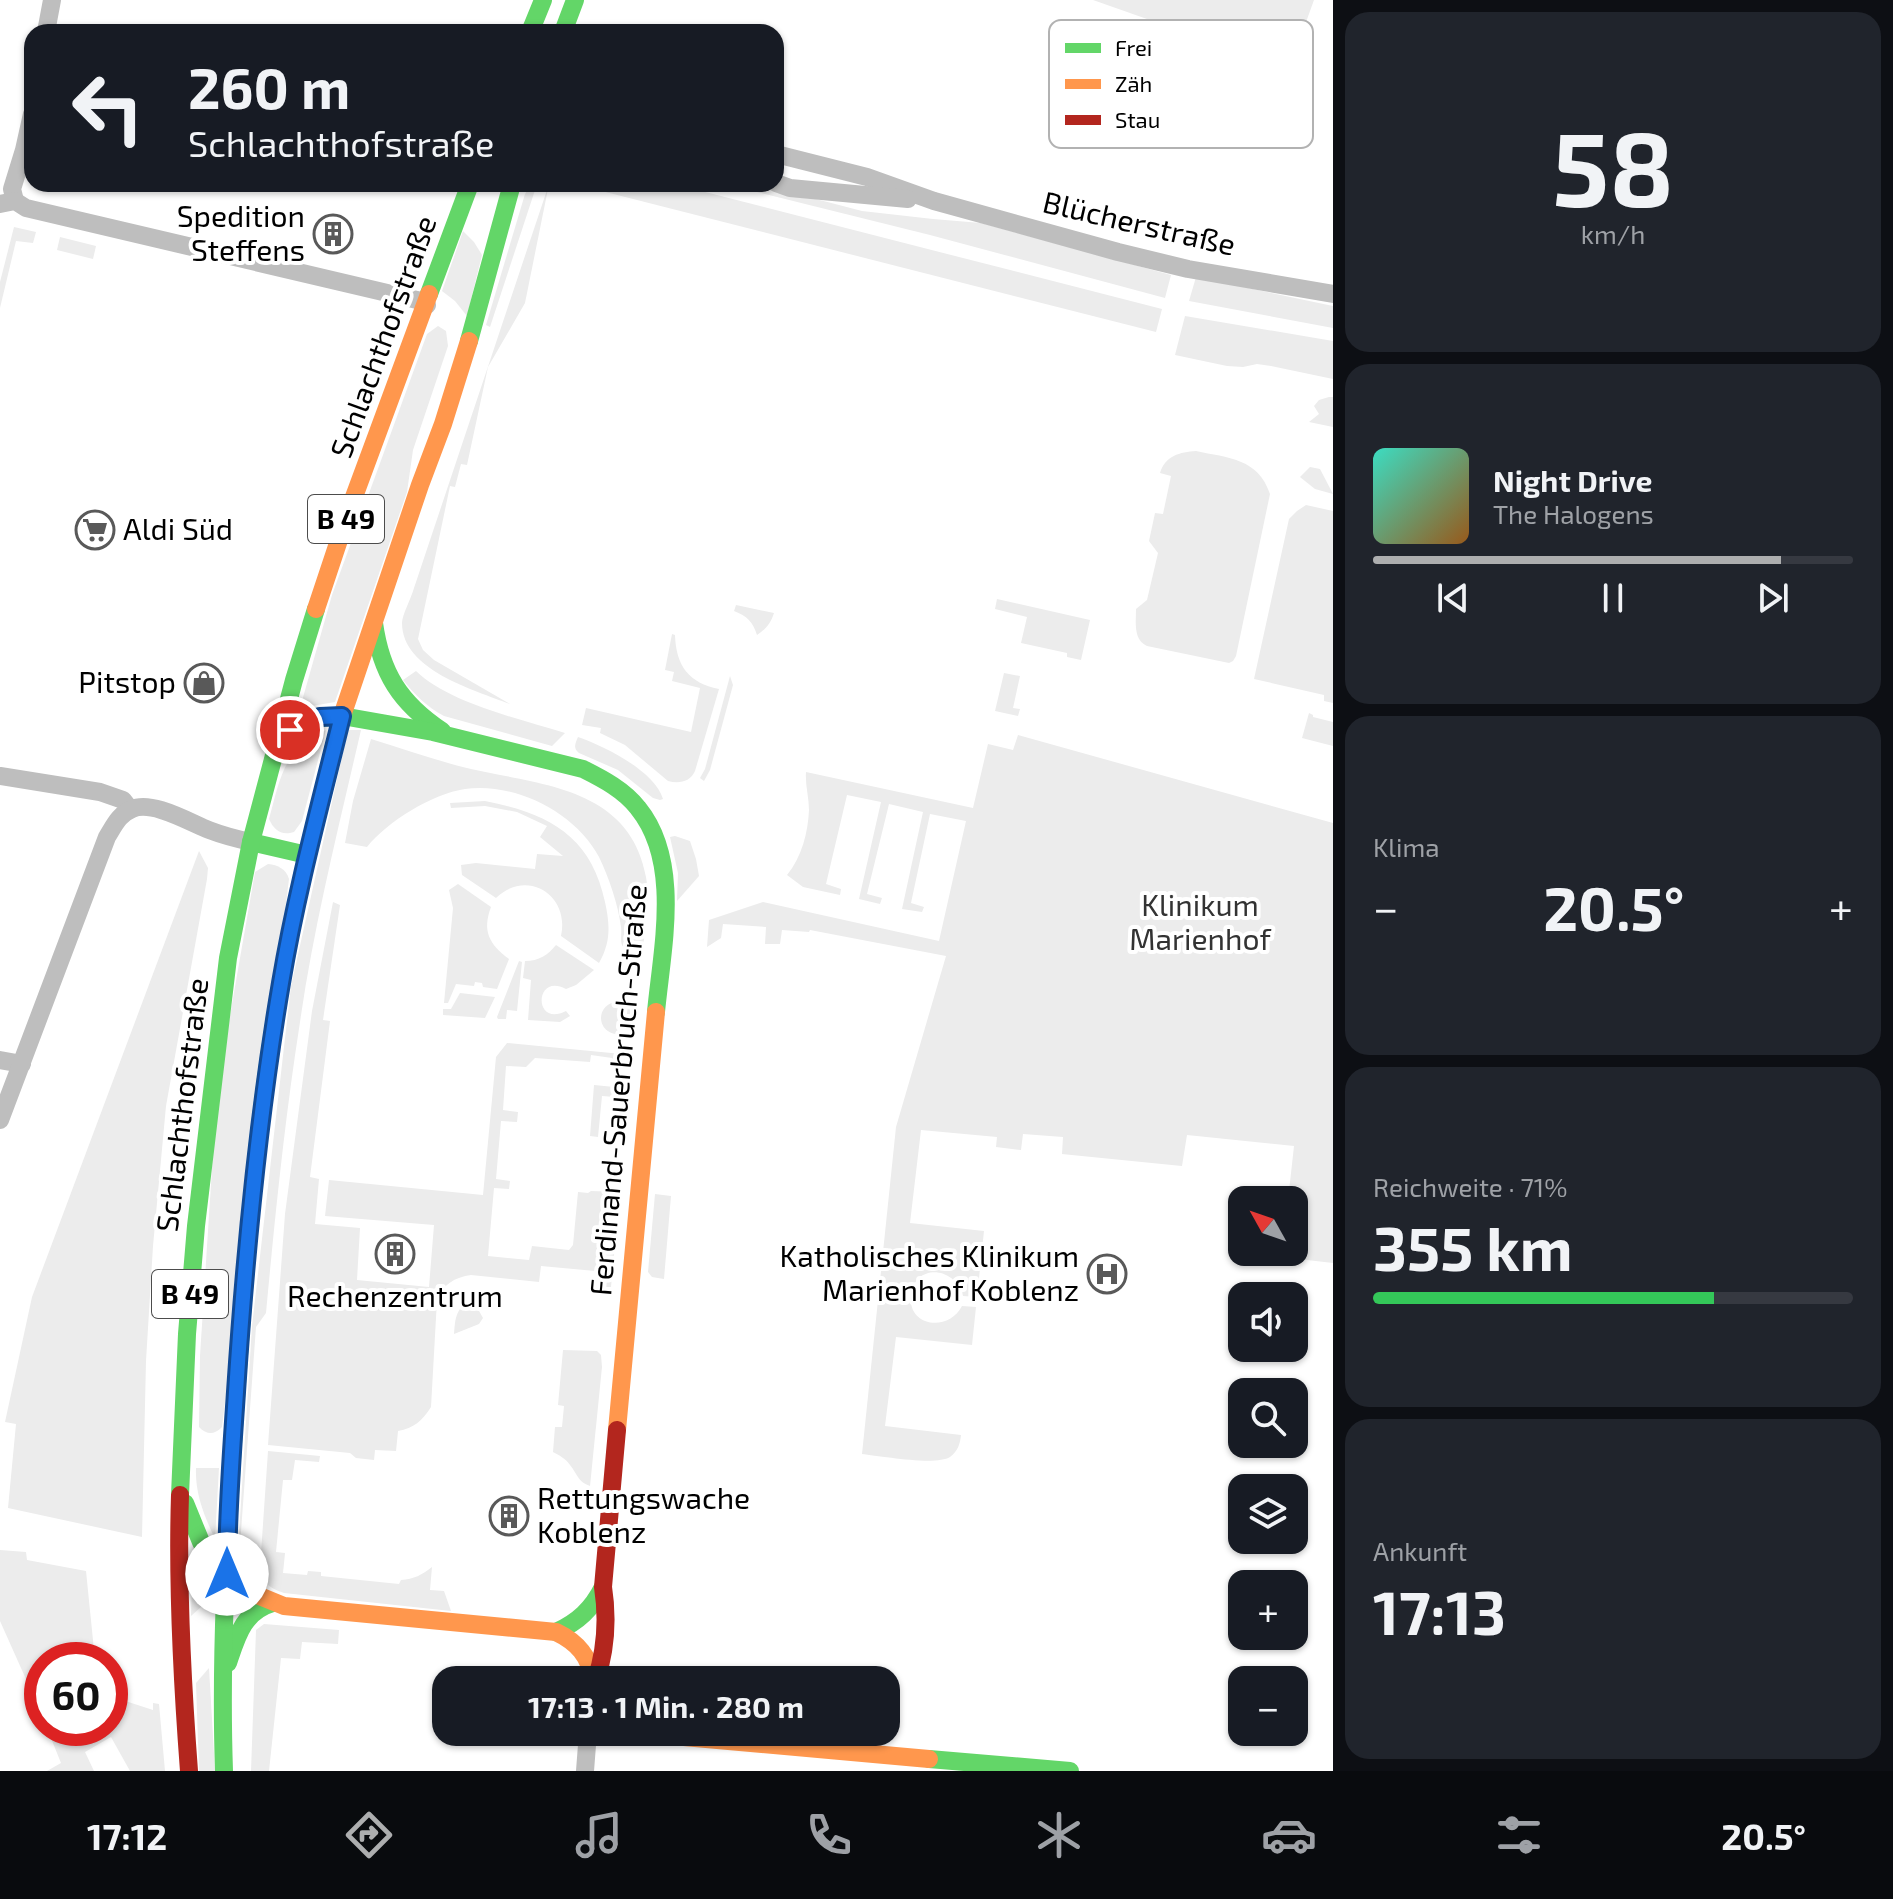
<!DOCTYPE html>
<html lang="de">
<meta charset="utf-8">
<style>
:root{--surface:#171b24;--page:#20242c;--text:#f1f3f6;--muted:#9ea1a6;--line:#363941;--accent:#adaeaf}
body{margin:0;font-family:"Exo 2",sans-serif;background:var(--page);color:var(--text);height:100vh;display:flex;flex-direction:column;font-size:30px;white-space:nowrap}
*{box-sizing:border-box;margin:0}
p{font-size:26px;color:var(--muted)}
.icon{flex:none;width:44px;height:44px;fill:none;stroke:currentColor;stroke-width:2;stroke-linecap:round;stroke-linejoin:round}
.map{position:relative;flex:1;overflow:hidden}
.sheet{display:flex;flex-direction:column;gap:12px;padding:12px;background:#0d0f14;width:560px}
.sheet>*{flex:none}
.hud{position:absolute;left:24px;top:24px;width:760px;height:168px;border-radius:24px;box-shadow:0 2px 6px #0004;background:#171b24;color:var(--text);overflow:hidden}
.needle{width:52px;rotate:310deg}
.tools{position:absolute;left:1228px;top:1186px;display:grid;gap:16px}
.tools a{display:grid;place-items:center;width:80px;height:80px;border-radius:16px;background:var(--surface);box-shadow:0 2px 6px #0004;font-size:40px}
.speed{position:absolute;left:24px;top:1642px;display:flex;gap:16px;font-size:40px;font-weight:700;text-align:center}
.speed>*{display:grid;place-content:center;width:104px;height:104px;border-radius:50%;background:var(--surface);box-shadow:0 2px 6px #0004;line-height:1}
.speed .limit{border:12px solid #d22;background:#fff;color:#111}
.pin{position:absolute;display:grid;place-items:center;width:68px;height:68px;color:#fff;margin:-34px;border:4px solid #fff;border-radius:50%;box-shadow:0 2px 8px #0007}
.me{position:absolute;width:88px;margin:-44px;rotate:0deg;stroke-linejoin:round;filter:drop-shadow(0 0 6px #0008)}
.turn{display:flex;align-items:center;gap:28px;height:168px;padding:0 32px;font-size:36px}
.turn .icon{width:104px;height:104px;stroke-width:2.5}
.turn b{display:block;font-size:56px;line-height:68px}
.big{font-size:60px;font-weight:700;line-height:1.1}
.sheet .card{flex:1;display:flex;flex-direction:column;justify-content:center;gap:12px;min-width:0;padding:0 28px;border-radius:24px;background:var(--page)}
.sheet .dial{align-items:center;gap:0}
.dial b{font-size:104px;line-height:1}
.song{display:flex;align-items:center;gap:24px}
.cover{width:96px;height:96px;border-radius:12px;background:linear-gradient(135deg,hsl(170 70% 55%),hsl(30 70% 35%))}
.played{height:8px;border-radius:4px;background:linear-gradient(90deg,var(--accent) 85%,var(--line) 85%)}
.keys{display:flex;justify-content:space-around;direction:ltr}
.heat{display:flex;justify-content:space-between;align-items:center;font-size:44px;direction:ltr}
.charge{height:12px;border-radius:6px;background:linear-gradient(90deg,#34c759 71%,var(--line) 0)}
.trip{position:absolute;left:432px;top:1666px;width:468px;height:80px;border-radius:24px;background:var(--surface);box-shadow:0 2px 6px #0004;font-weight:700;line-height:80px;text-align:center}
.tabs{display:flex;height:128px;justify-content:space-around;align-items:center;background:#090b0e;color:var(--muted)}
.tabs .icon{width:56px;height:56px}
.tabs .on{color:var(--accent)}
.tabs b{font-size:36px;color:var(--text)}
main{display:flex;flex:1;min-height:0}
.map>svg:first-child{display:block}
.green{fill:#ececec}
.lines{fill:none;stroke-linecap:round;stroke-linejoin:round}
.street{stroke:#bebebe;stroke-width:18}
.fast{stroke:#63d668;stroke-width:18}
.slow{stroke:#ff974d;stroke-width:18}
.jam{stroke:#b3261e;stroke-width:18}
.route-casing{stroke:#114b97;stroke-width:20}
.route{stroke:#1a73e8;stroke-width:14}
.labels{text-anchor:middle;stroke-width:8;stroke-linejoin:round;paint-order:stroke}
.shield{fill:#fff;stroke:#4c4c4c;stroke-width:2}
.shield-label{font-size:28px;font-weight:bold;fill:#000}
.poi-label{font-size:30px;fill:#000;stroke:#fff;text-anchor:end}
.street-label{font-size:30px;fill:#000;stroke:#fff}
.park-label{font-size:30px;fill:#333;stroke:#fff}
.key{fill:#fff;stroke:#b2b2b2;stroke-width:2}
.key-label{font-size:22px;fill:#000}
</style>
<main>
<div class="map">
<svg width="1333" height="1771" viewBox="0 0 1333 1771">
<rect width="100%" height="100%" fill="#fff"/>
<g class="green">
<polygon points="1093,0 1314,0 1289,69"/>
<polygon points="531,184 537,184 490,327 486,325 525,194"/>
<path d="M549,184L525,303L488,367L467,465L461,464L455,487L450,486L418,639L423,650L434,660L510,704C474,690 402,670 402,623C402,615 411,599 414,588Z"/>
<polygon points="574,184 674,184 1162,309 1156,332"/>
<polygon points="725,184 758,184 862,211 933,219 981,223 1171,275 1165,298 930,235"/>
<polygon points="14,227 36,232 33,243 16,241 0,308 0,282"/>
<polygon points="463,231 474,242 482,255 467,316 455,301 442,291"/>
<polygon points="60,237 96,246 93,259 57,250"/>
<polygon points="1196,277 1333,306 1333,328 1189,301"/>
<polygon points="1185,316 1333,341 1333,379 1271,366 1257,364 1243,367 1227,366 1175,355"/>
<polygon points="438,326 446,331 448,346 413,450 407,492 335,702 300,708 332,595 427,334"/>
<polygon points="1329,397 1333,397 1333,427 1309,422 1319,414 1314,406 1319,400"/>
<path d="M1196,451C1228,458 1258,458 1270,494L1236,656L1233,661L1229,663L1147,646C1133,640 1136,622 1136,609L1147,600L1158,553L1149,541L1155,513L1163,514L1171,476L1160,473C1165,456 1180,452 1196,451Z"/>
<polygon points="1310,467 1320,469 1333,494 1315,489 1300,477"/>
<polygon points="1306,505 1333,511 1333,703 1324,701 1324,695 1254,679 1289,519 1297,511"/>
<polygon points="997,599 1090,620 1081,660 1067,657 1067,653 1021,643 1027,617 995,609"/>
<path d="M736,605L774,613C771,623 766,629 757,635C753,622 747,616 734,611Z"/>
<path d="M672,634L675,635C676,666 689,683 719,689L695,771C690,782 679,784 668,781L625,745L600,733L601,728L582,725L586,708L691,732L700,688L672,681L674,672L665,670Z"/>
<path d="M416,671C449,703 520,719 565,733L552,746L444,716C427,707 415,695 403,680Z"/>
<polygon points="1004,673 1020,676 1013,708 1020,709 1018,716 995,711"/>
<polygon points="730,676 733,685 710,770 704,781 700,778 705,769"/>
<polygon points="1309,713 1313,715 1313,717 1333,722 1333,746 1302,738"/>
<path d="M326,730L302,821L294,832C281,836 274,830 269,819C280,779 284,747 326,730Z"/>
<path d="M348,730H361C339,826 314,924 300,1022C285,1118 275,1216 266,1313L256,1327L239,1559L241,1565L251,1576L237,1566L252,1326L291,986Z"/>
<path d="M1018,735L1333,823V1263L1281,1257L1282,1252H1294V1200H1288L1294,1146L1187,1135L1182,1166L1062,1154L1063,1137L1023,1134L1021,1150L996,1147L997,1137L921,1130L910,1223L984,1231L977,1297L963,1296C955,1266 915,1263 911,1295C907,1326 948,1333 962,1306L976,1307L972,1345L896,1337L885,1426L961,1435C960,1444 958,1451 950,1457C936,1466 880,1456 862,1454L896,1127L946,956L810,930L809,932L782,930L780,944H765L766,927L723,924L721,938L707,947L709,920L763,902L939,941L966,821L930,814L911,903L924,907L922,912L902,909L923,812L889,804L867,894L882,898L880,904L859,899L881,802L847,795L826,884L841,889L840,895L803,887L787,875C802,857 808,832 809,810C809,797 805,785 806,772L973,808L988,744L1013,750Z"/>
<path d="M578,737C604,746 655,771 663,799L660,800L653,798L618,770L579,753C573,748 575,744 578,737Z"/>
<path d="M371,739C404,749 437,761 471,769C542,785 630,788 646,877C651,905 643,941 640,970C635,962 626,953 622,945C620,940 622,933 621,927C618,904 609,878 599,857C575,812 515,782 465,789C432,794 388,821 367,847L345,843L353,801Z"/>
<path d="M485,801C547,813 591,835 605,902C610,925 611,942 599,963L561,936C570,895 527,868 496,898L462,875L461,865L476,863L535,869L537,854L563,856L540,837L547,826L517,812L485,806L451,808L450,803Z"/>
<polygon points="675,836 690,841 696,859 699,876 677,901 678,873 670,837"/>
<polygon points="199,851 208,868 207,879 166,1106 153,1246 146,1361 142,1537 8,1508 16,1424 5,1422 32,1297"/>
<path d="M268,864C278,865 286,869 289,879L222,1427C214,1435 207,1435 199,1427L200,1356L217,1090L255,872Z"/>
<path d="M458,884L491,907C482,931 489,944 509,959L497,989L483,987L482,983L475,982L474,986L456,984L448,1003H444L453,908L449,890Z"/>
<path d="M333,902L340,905L323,1020L330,1021L310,1177L319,1179L315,1224L360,1228L357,1280L429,1287L434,1225L325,1216L329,1180L483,1195L496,1057L507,1043L632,1055L631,1064L624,1070L612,1069V1058L591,1055L590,1062L535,1058L526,1067L506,1066L503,1110L518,1112L517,1122L501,1121L496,1179L510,1181L509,1189L494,1188L488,1256L529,1260L532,1246L569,1250L573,1245L578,1192L588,1193L591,1191L620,1192L611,1287L605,1288L606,1272L541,1266L539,1282L471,1275C455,1277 442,1285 437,1300L431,1407C422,1421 414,1428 398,1431L396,1451L375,1450L374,1460L356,1458L350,1453L268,1445L285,1214L312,1011Z"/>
<path d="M556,945L594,970L576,985L566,989C534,972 533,1028 566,1011L570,1016L560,1022L528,1020L531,980L523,978L525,961C539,961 548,955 556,945Z"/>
<polygon points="519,961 522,962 517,1011 507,1010 506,1019 498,1019 497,1017"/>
<polygon points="460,993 495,997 485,1018 443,1015 443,1009 451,1009"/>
<circle cx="617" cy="1018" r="16"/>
<polygon points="594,1085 624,1088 629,1092 628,1098 602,1096 598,1137 590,1136"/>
<polygon points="655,1194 671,1196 664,1279 652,1277 648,1272"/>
<path d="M474,1302L483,1318L479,1324L454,1334C455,1319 456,1304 474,1302Z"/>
<path d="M563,1350L597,1351L601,1355L602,1367L590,1486C578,1482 578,1475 570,1465C566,1459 559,1455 553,1452L555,1427H562L564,1406L558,1405Z"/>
<path d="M268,1451L320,1456L319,1462L295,1460L292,1480H283L276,1552L285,1553L283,1573L307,1575L308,1571L321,1572V1576L399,1584L401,1580C414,1579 422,1575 432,1567L430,1590L444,1591L451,1611L284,1593C270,1588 263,1584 260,1568Z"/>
<path d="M196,1468H219L215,1539C204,1515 195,1494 196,1468Z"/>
<polygon points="193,1541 214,1571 214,1595 191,1616"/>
<polygon points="0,1550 26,1552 27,1560 86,1571 95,1660 42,1660 42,1715 0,1621"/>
<polygon points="264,1624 339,1630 338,1644 302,1642 300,1659 281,1658 269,1771 251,1771 256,1630"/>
<polygon points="209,1668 215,1771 199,1771 196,1683"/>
<polygon points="110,1696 153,1710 153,1703 159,1704 165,1771 130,1771 111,1737 85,1752 94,1771 47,1771 61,1763 47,1728 110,1728"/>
</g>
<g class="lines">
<g class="street">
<polyline points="46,32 52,0"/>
<polyline points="776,154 867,177 934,201 1118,252 1188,269 1333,294"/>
<polyline points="776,183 790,188 908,199"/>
<polyline points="15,201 12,189 24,150 32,114"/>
<polyline points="0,204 15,201 26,208 417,300 427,305"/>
<polyline points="0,776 100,792 123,800 130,809"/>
<polyline points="0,1060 22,1064"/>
<path d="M0,1120L107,837C114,826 119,814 132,809C152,800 189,822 209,830C222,835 237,839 251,842"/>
<polyline points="585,1771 588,1732"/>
</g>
<g class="fast">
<polyline points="530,32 543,0"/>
<polyline points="563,32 575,0"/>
<polyline points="429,294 470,184"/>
<polyline points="469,341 512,184"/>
<path d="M374,623C381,673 400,703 442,731"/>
<path d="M342,716L433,732L583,769C603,779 624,790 638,808C682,862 662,948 656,1012"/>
<path d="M278,739C303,723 312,717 342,716"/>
<polyline points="251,842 307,855"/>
<polyline points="180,1495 187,1334 196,1226 228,958 251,842 294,680 316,609"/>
<polyline points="185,1503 201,1542 227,1574"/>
<path d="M556,1632C578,1622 592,1609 603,1587"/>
<path d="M228,1663C237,1636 243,1612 273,1603"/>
<polyline points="929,1759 1070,1771"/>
<path d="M224,1771C220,1656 227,1541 234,1427C244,1278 255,1129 281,982C295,903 315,824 334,746"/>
</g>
<g class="slow">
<polyline points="316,609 348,513 429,294"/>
<polyline points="334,746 342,716 420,485 443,424 469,341"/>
<polyline points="617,1430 656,1012"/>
<path d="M227,1574L250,1592L284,1606L556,1632C577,1642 590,1656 593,1680"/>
<polyline points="628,1732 929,1759"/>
</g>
<g class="jam">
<path d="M180,1495C177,1587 182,1679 189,1771"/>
<path d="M596,1680C606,1649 608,1619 603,1587L617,1430"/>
</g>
</g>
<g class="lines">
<g class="route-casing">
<path id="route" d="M227,1574C227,1514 232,1453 236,1392C245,1255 258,1118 281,983C296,893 320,805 342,716L320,717L290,730"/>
</g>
<use href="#route" class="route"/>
</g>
<defs>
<g id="building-ring" transform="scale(2)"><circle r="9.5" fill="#fff" stroke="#595959" stroke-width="1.5"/><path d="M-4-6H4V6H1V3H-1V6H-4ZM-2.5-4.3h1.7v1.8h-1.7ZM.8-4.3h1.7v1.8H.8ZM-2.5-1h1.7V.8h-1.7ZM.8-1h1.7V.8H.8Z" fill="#595959"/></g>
<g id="supermarket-ring" transform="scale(2)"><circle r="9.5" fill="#fff" stroke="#595959" stroke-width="1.5"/><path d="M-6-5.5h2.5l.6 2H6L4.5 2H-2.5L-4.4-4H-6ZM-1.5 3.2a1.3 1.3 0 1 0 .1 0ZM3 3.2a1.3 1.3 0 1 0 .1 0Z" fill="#595959"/></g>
<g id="shop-ring" transform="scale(2)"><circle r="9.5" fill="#fff" stroke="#595959" stroke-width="1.5"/><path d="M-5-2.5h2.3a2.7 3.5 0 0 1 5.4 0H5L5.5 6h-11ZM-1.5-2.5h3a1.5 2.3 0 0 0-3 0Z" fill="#595959"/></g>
<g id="hospital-ring" transform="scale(2)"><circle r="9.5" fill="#fff" stroke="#595959" stroke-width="1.5"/><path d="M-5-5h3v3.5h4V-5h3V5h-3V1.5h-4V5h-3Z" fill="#595959"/></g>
</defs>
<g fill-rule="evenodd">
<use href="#building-ring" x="333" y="234"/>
<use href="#supermarket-ring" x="95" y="530"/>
<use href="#shop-ring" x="204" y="683"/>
<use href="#building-ring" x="395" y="1254"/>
<use href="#hospital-ring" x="1107" y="1274"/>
<use href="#building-ring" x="509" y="1516"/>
</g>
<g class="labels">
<g class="shield">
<rect x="308" y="495" width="76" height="48" rx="6"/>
<rect x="152" y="1270" width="76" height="48" rx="6"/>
</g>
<g class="shield-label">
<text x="346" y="529">B 49</text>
<text x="190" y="1304">B 49</text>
</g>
<g class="poi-label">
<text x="305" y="227">Spedition<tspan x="305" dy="34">Steffens</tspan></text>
<text x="123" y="540" text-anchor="start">Aldi Süd</text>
<text x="176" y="693">Pitstop</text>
<text x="1079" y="1267">Katholisches Klinikum<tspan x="1079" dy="34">Marienhof Koblenz</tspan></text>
<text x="395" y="1307" text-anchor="middle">Rechenzentrum</text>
<text x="537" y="1509" text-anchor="start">Rettungswache<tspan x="537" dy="34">Koblenz</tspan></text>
</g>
<g class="street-label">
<text transform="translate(1139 224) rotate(13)" y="10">Blücherstraße</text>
<text transform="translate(384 337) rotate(-70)" y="10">Schlachthofstraße</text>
<text transform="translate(619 1090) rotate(-85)" y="10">Ferdinand-Sauerbruch-Straße</text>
<text transform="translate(183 1105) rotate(-83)" y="10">Schlachthofstraße</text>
</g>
<g class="park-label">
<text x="1200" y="916">Klinikum<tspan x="1200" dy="34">Marienhof</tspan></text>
</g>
</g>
<rect x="1049" y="20" width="264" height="128" rx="12" class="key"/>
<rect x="1065" y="43" width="36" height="10" fill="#63d668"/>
<rect x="1065" y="79" width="36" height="10" fill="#ff974d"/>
<rect x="1065" y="115" width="36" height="10" fill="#b3261e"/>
<g class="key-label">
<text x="1115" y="56">Frei</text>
<text x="1115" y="92">Zäh</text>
<text x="1115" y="128">Stau</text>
</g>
</svg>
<div class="tools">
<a><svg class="needle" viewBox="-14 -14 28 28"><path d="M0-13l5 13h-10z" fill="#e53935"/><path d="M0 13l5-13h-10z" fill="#9ea1a6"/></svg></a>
<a><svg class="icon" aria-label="sound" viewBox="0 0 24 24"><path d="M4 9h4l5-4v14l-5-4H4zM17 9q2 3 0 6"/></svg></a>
<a><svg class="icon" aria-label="search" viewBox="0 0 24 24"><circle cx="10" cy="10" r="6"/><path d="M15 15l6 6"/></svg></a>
<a><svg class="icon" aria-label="layers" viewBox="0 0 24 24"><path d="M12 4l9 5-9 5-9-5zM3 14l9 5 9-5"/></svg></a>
<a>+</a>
<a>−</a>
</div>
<div class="speed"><div class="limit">60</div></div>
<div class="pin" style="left:290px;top:730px;background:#d93025"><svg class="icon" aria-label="arrive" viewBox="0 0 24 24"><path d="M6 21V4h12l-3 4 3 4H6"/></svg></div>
<svg class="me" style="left:227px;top:1574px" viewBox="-20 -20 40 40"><circle r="19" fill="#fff"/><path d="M0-13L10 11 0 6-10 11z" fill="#1a73e8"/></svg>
<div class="trip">17:13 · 1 Min. · 280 m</div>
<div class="hud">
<div class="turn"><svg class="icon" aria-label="left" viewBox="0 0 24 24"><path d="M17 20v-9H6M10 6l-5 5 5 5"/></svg><div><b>260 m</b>Schlachthofstraße</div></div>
</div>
</div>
<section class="sheet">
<div class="card dial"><b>58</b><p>km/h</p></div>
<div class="card">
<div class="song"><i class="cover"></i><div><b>Night Drive</b><p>The Halogens</p></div></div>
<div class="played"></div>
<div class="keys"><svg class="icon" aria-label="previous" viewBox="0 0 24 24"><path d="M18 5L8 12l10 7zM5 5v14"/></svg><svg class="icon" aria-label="pause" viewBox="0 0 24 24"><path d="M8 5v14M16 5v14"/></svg><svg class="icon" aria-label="next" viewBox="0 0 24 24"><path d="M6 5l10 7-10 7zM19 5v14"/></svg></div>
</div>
<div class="card"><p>Klima</p>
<div class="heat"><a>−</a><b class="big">20.5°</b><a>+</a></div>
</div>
<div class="card"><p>Reichweite · 71%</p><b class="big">355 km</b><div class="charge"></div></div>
<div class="card"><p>Ankunft</p><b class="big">17:13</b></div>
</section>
</main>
<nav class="tabs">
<b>17:12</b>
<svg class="icon on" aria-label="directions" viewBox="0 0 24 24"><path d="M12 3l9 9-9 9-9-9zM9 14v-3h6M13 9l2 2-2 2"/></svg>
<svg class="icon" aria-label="music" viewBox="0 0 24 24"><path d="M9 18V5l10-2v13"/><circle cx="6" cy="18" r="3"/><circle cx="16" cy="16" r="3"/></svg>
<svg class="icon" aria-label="phone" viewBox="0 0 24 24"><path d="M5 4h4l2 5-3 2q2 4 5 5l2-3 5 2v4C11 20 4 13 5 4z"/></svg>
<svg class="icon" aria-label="climate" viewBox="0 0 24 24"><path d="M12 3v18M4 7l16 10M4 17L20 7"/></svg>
<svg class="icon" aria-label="car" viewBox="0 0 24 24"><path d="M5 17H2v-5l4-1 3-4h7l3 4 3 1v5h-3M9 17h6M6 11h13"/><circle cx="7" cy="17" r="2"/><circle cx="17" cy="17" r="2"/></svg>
<svg class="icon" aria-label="filters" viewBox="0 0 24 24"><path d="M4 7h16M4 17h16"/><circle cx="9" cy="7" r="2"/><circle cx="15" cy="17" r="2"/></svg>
<b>20.5°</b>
</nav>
